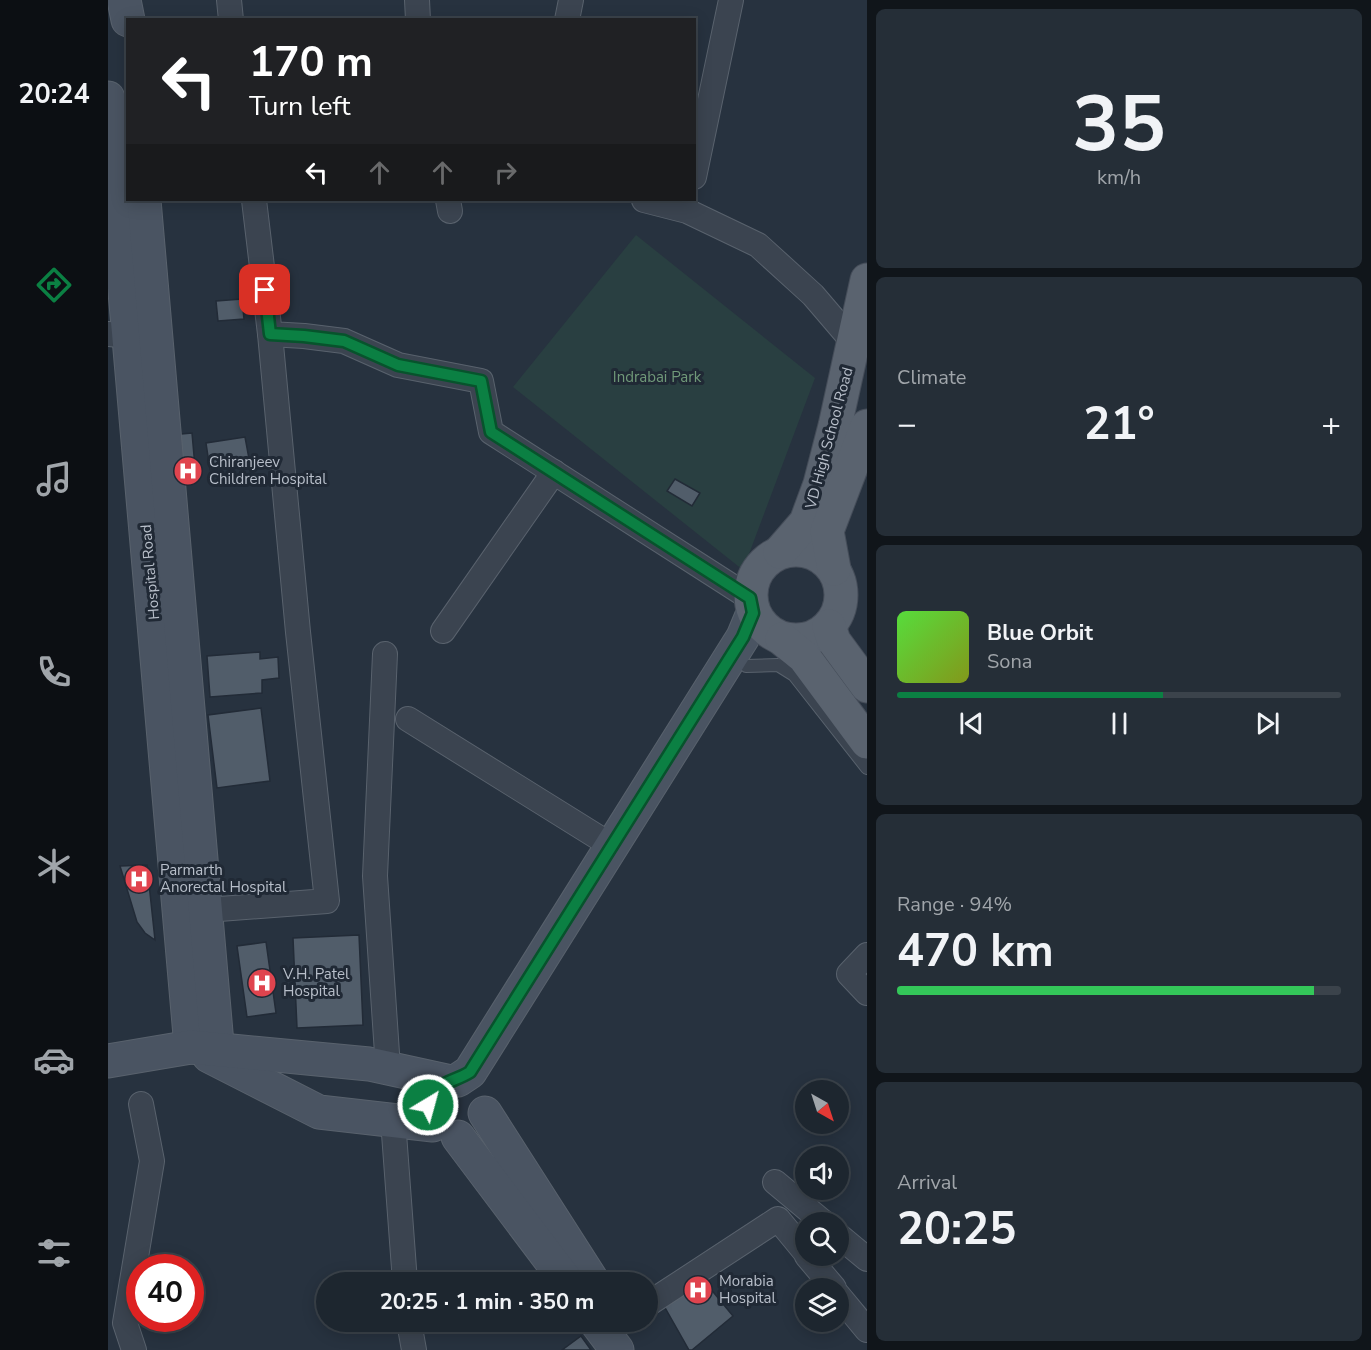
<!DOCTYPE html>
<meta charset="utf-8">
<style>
:root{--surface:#1d262f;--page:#252e37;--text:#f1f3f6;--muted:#a0a5aa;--line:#3b434b;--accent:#0b8043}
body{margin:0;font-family:"Nunito Sans",sans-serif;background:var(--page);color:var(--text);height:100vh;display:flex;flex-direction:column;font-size:22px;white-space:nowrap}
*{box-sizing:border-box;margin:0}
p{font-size:20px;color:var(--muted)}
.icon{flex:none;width:33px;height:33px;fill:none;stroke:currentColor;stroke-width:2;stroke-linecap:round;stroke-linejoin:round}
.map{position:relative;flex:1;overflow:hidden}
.details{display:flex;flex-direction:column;gap:9px;padding:9px;background:#10151a;width:504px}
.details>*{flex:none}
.top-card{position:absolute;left:18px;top:18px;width:570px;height:183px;border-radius:0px;box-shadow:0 3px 15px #0003,0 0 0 2px var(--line);background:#202124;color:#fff;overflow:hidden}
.needle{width:39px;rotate:141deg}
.controls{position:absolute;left:687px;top:1080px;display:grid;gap:12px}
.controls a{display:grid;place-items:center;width:54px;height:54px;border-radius:50%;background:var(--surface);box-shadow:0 3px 15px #0003,0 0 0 2px var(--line);font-size:30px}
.speed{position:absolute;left:18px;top:1254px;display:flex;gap:12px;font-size:30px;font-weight:700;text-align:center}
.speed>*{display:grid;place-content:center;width:78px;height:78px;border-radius:50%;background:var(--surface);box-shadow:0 3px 15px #0003,0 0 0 2px var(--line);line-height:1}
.speed .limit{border:9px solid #d22;background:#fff;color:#111}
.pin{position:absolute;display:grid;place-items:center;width:51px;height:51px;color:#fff;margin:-26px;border-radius:12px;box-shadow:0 3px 9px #0006}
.me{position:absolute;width:66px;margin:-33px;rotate:37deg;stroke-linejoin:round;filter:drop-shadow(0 0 4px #0008)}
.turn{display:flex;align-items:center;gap:21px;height:126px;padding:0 24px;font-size:27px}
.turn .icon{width:78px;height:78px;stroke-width:2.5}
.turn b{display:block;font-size:42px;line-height:51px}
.lanes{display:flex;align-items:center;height:57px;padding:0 24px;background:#0003;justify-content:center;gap:30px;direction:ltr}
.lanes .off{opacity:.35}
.big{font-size:45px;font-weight:700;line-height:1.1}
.details .tile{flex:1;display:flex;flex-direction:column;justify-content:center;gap:9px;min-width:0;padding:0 21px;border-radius:9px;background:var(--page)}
.details .dial{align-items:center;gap:0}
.dial b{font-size:78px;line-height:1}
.song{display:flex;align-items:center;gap:18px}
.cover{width:72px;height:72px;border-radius:9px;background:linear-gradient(135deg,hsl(110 70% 55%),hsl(70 70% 35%))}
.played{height:6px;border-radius:3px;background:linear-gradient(90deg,var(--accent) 60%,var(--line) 60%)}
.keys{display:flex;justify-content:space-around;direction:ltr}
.heat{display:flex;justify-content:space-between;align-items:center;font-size:33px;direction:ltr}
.charge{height:9px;border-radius:4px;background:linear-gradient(90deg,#34c759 94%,var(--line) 0)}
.trip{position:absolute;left:208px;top:1272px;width:342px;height:60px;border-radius:30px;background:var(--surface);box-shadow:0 3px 15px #0003,0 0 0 2px var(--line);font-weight:700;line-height:60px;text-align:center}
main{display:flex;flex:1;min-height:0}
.tabs{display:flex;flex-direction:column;width:108px;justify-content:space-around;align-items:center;background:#0c0f13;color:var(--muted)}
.tabs .icon{width:42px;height:42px}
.tabs .current{color:var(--accent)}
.tabs b{font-size:27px;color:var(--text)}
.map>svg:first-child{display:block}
.green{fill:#293f41}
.building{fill:#515d6a;stroke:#222b37;stroke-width:1.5}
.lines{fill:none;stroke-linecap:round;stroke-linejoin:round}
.lane-casing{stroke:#59626d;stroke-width:14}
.street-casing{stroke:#59626d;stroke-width:26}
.secondary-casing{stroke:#59626d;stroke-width:35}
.primary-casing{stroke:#454d59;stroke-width:35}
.lane{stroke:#3b4450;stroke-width:12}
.street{stroke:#3b4450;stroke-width:24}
.secondary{stroke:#4a5462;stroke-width:33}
.primary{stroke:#5a636f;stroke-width:33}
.route-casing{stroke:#07532c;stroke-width:15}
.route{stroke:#0b8043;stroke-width:10}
.labels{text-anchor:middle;stroke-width:6;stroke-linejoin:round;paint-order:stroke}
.park-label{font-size:15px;fill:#709979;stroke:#202935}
.street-label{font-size:15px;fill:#b8bfca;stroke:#202935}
.poi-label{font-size:15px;fill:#b8bfca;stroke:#202935;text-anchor:start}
</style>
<main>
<nav class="tabs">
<b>20:24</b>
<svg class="icon current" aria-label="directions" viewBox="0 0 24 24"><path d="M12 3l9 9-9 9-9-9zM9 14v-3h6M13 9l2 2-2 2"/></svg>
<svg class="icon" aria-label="music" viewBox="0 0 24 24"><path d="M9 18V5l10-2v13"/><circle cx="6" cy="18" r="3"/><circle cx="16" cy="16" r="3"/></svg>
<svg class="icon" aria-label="phone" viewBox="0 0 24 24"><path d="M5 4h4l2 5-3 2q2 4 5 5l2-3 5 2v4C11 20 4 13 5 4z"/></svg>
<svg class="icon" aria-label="climate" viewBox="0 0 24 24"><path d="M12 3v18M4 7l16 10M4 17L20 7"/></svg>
<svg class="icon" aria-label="car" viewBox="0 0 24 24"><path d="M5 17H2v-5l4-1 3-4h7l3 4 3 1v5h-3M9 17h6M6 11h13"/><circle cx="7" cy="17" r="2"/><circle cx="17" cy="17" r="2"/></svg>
<svg class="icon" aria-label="filters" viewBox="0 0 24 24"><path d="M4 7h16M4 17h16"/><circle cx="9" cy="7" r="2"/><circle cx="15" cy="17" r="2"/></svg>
</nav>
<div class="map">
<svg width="759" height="1350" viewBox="0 0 759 1350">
<rect width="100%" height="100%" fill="#27323f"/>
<polygon class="green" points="528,235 707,378 635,570 405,387"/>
<g class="building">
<polygon points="134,299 136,319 110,321 108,301"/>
<polygon points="84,433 88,478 67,480 62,435"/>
<polygon points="137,437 142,464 102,470 98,443"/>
<polygon points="567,479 592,493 584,506 559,491"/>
<polygon points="152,652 152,659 170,657 171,678 154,680 154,693 102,697 99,656"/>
<polygon points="153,708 162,781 109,788 100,715"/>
<polygon points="39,865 47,940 37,933 29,922 12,866"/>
<polygon points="251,935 255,1025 189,1028 185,938"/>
<polygon points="158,942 168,1013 139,1017 129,946"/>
<polygon points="592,1276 625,1316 584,1350 581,1350 551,1297"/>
<polygon points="473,1336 483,1350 454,1350"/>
</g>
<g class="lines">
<g class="lane-casing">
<polyline id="lane" points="638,666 670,665 686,675 759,768"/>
</g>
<g class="street-casing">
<g id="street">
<polyline points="121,0 123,20"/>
<polyline points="309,0 310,20"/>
<polyline points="459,20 463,0"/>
<polyline points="586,177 623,0"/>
<polyline points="146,200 162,334 196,336 236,341 290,365 373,381 383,432 642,598"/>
<polyline points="340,200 342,211"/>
<polyline points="536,200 579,211 650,245 705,295 746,343"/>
<polyline points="0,334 21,336"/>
<polyline points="335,631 446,472"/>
<polyline points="277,654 267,876 280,1068"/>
<polyline points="300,719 504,846"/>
<polyline points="98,910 219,901 190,632 162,334"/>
<polyline points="759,955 741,974 759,993"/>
<polyline points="285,1120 297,1282"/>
<polyline points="667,1182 715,1222"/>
<polyline points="730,1235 759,1259"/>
<polyline points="699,1256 726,1288"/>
<polyline points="730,1295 759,1330"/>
<polyline points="540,1304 670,1219 698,1253"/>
<polyline points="301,1322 306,1350"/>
<polyline points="512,1322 513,1322"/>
<polyline points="26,1350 17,1323 44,1161 33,1104"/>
</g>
</g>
<g class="secondary-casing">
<g id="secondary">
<polyline points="16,0 20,20"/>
<polyline points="0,98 83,1047"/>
<polyline points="36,200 109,1044 113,1050"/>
<polyline points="101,1056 211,1112 325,1125"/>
<polyline points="0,1061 83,1047 261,1064 339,1081"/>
<polyline points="350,1080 362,1072 635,637 645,613"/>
<polyline points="377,1113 485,1282"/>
<polyline points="350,1137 459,1282"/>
<polyline points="488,1322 509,1350"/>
</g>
</g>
<g class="primary-casing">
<g id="primary">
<circle cx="688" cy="595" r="45"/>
<polyline points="672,552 698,522 712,484 727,426 759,280"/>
<polyline points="726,569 719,531 759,426"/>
<polyline points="721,626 726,641 759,686"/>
<polyline points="674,639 696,657 759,742"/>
</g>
</g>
<use href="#lane" class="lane"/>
<use href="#street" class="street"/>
<use href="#secondary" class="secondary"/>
<use href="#primary" class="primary"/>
</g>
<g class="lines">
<g class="route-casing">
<path id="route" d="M157,290L162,334L196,336L236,341L290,365L373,381L383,432L642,598L645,613L635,637L362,1072C343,1084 328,1080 320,1105"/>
</g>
<use href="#route" class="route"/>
</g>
<defs>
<g id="hospital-disc" transform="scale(1.5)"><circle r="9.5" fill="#e0444e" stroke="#202935"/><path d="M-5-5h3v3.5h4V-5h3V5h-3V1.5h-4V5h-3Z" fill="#fff"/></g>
</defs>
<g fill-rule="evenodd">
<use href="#hospital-disc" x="80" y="471"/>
<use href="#hospital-disc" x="31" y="879"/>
<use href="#hospital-disc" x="154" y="983"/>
<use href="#hospital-disc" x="590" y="1290"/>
</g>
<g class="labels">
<g class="park-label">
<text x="549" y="382">Indrabai Park</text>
</g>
<g class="street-label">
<text transform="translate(721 438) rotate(-75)" y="5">VD High School Road</text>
<text transform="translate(42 572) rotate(-95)" y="5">Hospital Road</text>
</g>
<g class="poi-label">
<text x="101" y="467">Chiranjeev<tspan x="101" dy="17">Children Hospital</tspan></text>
<text x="52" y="875">Parmarth<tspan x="52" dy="17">Anorectal Hospital</tspan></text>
<text x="175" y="979">V.H. Patel<tspan x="175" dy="17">Hospital</tspan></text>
<text x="611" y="1286">Morabia<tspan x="611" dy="17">Hospital</tspan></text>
</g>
</g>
</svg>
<div class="controls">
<a><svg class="needle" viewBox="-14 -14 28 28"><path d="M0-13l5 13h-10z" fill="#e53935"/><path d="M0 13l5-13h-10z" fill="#a0a5aa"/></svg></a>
<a><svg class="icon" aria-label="sound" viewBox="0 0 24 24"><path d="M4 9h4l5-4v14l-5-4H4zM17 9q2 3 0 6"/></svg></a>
<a><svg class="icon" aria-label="search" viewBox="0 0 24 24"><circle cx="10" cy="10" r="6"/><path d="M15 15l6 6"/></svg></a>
<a><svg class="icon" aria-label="layers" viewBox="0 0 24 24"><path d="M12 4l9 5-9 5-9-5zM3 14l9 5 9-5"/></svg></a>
</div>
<div class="speed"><div class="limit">40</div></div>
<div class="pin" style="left:157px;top:290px;background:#d93025"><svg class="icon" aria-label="arrive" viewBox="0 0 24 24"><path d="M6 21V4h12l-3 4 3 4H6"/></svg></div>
<svg class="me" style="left:320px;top:1105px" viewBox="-20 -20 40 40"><circle r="17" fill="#0b8043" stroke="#fff" stroke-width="3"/><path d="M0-11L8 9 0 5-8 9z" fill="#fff"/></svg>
<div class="trip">20:25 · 1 min · 350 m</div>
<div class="top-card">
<div class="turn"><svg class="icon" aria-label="left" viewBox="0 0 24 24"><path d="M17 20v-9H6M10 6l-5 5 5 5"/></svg><div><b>170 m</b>Turn left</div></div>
<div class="lanes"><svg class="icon" aria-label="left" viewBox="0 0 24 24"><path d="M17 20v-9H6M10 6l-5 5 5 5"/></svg><svg class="icon off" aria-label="ahead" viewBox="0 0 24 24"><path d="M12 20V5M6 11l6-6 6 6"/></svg><svg class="icon off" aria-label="ahead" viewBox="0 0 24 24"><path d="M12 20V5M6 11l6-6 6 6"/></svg><svg class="icon off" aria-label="right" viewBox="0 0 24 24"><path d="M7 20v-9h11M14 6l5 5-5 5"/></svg></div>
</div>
</div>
<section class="details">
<div class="tile dial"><b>35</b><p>km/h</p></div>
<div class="tile"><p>Climate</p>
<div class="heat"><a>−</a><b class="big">21°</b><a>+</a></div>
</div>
<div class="tile">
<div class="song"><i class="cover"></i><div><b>Blue Orbit</b><p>Sona</p></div></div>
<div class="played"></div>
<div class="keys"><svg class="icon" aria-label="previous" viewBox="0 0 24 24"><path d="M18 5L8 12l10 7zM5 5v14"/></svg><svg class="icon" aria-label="pause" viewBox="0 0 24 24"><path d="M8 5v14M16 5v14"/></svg><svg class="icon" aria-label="next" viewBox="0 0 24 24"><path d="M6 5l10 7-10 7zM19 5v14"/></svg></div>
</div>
<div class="tile"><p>Range · 94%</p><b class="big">470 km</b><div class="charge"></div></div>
<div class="tile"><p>Arrival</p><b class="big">20:25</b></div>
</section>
</main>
